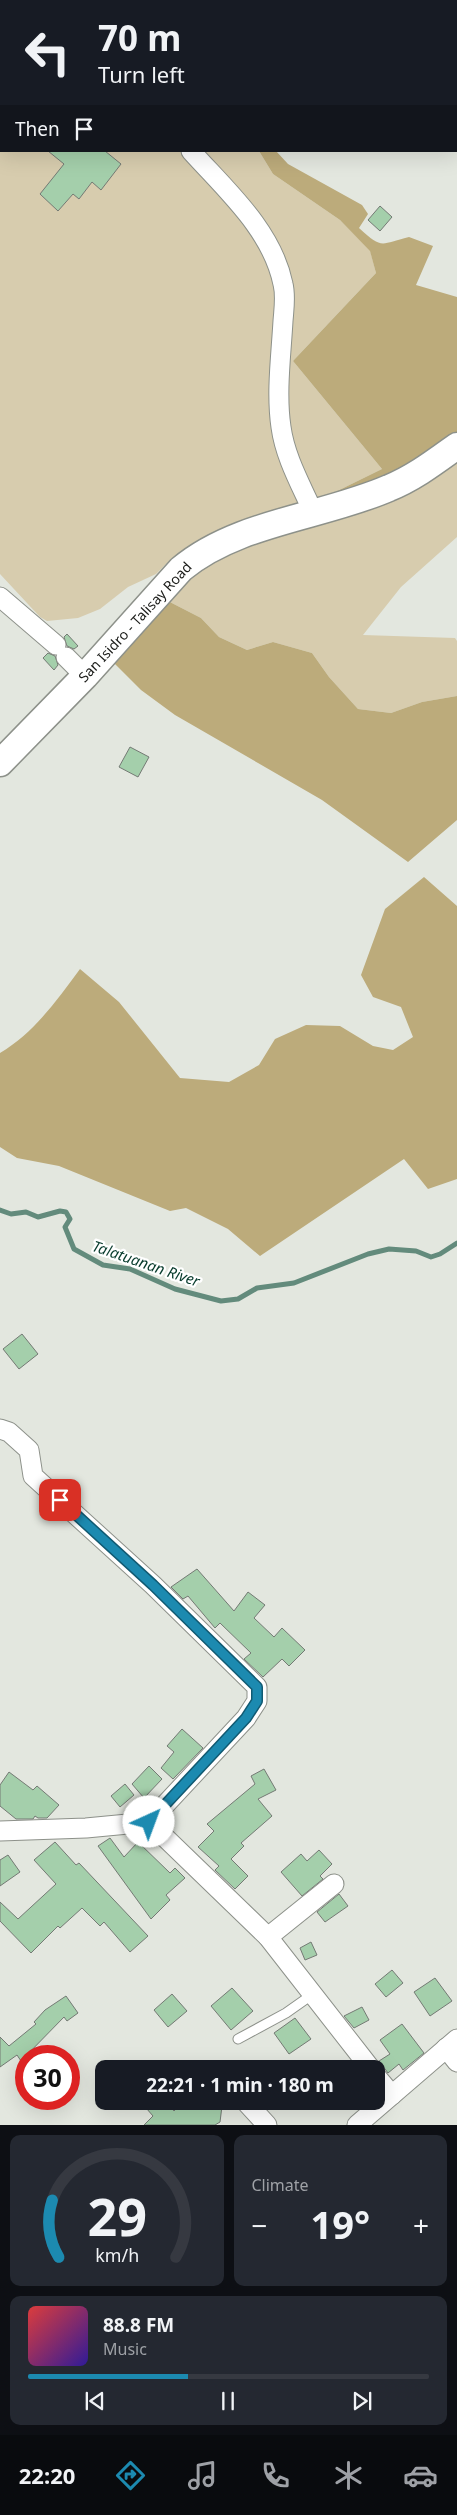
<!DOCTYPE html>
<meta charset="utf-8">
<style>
:root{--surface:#171b24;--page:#242831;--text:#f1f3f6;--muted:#9ea1a6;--line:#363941;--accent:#1c8ab0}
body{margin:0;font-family:"Noto Sans",sans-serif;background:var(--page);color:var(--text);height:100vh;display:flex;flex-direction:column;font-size:19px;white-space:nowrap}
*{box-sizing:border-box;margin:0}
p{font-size:16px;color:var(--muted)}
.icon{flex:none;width:28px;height:28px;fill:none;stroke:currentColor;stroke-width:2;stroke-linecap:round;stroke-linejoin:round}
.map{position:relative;height:2125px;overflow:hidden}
.details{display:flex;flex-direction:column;gap:10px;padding:10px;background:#0d0f14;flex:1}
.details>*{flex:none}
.banner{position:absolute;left:0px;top:0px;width:458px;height:152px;box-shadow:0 5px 20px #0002;background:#171b24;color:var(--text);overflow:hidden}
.speed{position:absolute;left:15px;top:2045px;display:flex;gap:10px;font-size:25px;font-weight:700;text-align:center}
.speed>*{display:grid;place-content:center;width:65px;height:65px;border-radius:50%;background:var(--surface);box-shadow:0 5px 20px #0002;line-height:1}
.speed .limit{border:8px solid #d22;background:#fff;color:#111}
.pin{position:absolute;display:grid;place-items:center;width:42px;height:42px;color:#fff;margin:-21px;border-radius:10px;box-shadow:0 2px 8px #0006}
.me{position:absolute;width:55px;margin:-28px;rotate:43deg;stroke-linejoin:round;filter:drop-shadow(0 0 4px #0008)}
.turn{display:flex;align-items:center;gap:18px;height:105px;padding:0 15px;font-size:22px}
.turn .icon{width:65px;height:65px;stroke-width:2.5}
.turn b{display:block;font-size:35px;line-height:42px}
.then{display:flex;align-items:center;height:48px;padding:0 15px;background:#0003;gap:10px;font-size:19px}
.big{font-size:38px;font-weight:700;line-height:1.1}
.details .widget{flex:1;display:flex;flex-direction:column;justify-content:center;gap:8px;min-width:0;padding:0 18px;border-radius:10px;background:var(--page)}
.details .dial{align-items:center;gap:0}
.dial svg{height:130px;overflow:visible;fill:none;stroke:var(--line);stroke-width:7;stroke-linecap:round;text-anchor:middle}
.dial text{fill:var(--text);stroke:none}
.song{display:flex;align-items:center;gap:15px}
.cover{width:60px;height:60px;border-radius:8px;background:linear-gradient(135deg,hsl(0 70% 55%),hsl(250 70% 35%))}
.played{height:5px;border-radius:2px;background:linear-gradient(90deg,var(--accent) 40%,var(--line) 40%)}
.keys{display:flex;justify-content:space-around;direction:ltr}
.heat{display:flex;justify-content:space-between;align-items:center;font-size:28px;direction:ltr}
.details .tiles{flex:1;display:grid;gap:10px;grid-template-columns:1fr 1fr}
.widget:last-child{grid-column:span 2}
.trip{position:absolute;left:95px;top:2060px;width:290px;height:50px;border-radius:10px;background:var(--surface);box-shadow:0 5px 20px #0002;font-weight:700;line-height:50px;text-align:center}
.tabs{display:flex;height:80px;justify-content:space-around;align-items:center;background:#090b0e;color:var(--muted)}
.tabs .icon{width:35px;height:35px}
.tabs .selected{color:var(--accent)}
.tabs b{font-size:22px;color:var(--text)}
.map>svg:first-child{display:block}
.green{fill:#d7ccae}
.forest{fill:#bcab7b}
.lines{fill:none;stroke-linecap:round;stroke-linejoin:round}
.stream{stroke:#638b7c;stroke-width:5}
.building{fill:#a4cfab;stroke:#747a74}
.lane-casing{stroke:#8d918a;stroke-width:11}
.street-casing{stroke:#8d918a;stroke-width:21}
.secondary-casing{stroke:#8d918a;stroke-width:29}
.lane{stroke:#fff;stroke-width:9}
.street{stroke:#fff;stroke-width:19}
.secondary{stroke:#fff;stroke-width:26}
.route-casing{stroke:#125a72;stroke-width:12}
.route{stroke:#1c8ab0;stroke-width:9}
.labels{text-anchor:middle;stroke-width:4.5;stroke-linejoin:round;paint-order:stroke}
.street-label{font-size:14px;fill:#1b1c19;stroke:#fff}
.water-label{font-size:15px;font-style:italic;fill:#063a2b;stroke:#fff}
</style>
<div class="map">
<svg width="457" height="2125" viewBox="0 0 457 2125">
<rect width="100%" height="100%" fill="#e3e7df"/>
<g class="green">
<polygon points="0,0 166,1 1,1 1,151 259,151 273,174 340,220 370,250 376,273 293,361 382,469 321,499 199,542 171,559 156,574 128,587 100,609 78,618 47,621 40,617 0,574"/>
<polygon points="457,455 457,537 401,587 363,635 455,638 457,641 457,696 422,702 391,713 358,709 329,677 312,653 273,642 247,650 219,637 201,618 164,599 188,569"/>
</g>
<g class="forest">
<path d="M259,151H276L288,164L362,205L368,214L359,228C383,250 380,244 409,237L433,246L416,285L457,297V436L400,474L321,499L382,469L293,361L376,273L370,251L340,220L273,174Z"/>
<polygon points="164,599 201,618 219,637 247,650 273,642 312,653 329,677 358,709 391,713 422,702 457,696 457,820 408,862 322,800 175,715 141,690 113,662"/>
<path d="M424,877L457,906V1179L428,1189L404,1159L260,1256L228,1229L186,1208L170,1211L59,1166L17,1158L0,1147V1053C34,1033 57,1000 80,969L119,1002L180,1078L229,1082L259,1065L275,1039L306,1025L340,1026L373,1046L393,1050L413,1037L401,1007L373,997L361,975L385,909Z"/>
</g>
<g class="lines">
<polyline class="stream" points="0,1210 11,1214 26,1212 38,1217 60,1211 66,1212 70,1219 65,1227 74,1249 103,1265 130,1269 175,1289 221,1301 238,1299 257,1288 294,1283 368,1254 389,1249 416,1251 431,1257 440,1254 457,1243"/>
</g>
<g class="building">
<polygon points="48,151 105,151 121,164 101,190 92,182 79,199 73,194 58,211 40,194 64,164"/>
<polygon points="380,206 392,217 380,231 368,220"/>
<polygon points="67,634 78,646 74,649 67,646 64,637"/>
<polygon points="48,653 55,656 58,665 54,670 43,658"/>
<polygon points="130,747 149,757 138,777 119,767"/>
<polygon points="22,1334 38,1354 19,1369 3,1349"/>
<polygon points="197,1569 234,1611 248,1592 265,1605 254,1618 274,1637 282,1628 305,1650 289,1666 282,1659 263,1677 244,1659 251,1653 220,1623 215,1628 188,1596 183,1599 171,1587"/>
<polygon points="182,1729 203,1748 173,1779 161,1768 174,1752 167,1746"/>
<polygon points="149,1766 162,1779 144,1798 132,1784"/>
<polygon points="264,1769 276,1790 258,1799 272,1816 241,1843 244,1846 231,1859 248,1876 235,1889 215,1870 219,1866 198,1847 214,1831 207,1824 255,1784 251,1776"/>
<polygon points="9,1772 33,1790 37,1786 59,1805 47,1818 38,1818 35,1816 33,1819 16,1819 0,1806 0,1785"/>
<polygon points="125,1784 134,1795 120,1807 111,1796"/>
<polygon points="110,1838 124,1857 138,1842 170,1873 175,1868 185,1878 166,1895 170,1900 151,1919 98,1846"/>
<polygon points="55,1842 76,1865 79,1863 148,1936 130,1952 104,1922 100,1926 82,1908 60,1928 58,1926 31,1953 0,1921 0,1902 18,1919 56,1884 34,1860"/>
<polygon points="319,1850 332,1864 320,1876 323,1879 302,1896 281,1872 301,1854 307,1861"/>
<polygon points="8,1855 20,1872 0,1886 0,1860"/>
<polygon points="339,1894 348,1906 325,1922 317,1912"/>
<polygon points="311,1942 317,1955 305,1960 300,1948"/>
<polygon points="392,1970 403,1983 386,1997 375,1984"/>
<polygon points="435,1978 452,2001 430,2016 414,1992"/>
<polygon points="232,1988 253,2011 231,2030 211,2006"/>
<polygon points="172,1994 187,2011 168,2027 154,2010"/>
<polygon points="66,1996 78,2013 67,2021 64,2017 21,2061 17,2055 0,2067 0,2037 9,2046 36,2024 34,2022 45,2010"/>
<polygon points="362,2007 369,2020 354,2028 344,2016"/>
<polygon points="295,2018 311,2039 289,2054 274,2033"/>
<polygon points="402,2024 424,2053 403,2070 399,2064 388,2073 379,2061 390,2054 380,2040"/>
<polygon points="140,2101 166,2101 174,2111 184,2101 219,2101 222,2106 220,2122 215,2125 144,2125 153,2116"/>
</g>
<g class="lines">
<g class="lane-casing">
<polyline id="lane" points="238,2039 286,2013 313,1994"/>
</g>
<g class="street-casing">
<g id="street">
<path d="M191,151C226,190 272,230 283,284C286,296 284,308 283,321C281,356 276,393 281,427C285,457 301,485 313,512"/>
<polyline points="0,597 56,645"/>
<polyline points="66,657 85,676"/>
<polyline points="0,1429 9,1432 29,1450 33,1476 153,1585 257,1687 257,1701 246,1718 149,1822"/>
<polyline points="0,1831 86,1828 149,1822 268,1937 371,2069"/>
<polyline points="268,1937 334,1884"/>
<polyline points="446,2048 457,2062"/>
<polyline points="376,2076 392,2095"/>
<polyline points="245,2101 267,2125"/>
<polyline points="357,2125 457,2039"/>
</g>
</g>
<g class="secondary-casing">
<path id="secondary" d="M0,763L85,676L181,569C237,522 323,517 389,488C414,478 436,461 457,446"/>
</g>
<use href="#lane" class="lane"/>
<use href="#street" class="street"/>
<use href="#secondary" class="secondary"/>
</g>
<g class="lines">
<g class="route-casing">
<polyline id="route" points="60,1500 153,1585 257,1687 257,1701 246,1718 149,1822"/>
</g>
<use href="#route" class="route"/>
</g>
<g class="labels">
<g class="street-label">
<text transform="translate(135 622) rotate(-47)" y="5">San Isidro - Talisay Road</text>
</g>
<g class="water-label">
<text transform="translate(146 1264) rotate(19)" y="5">Talatuanan River</text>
</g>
</g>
</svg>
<div class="speed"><div class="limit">30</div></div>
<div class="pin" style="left:60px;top:1500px;background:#d93025"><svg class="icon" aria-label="arrive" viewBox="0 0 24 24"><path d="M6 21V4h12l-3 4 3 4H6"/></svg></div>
<svg class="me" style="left:149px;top:1822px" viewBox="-20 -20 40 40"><circle r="19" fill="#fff"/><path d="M0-13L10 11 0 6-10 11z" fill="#1c8ab0"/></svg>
<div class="trip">22:21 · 1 min · 180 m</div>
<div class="banner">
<div class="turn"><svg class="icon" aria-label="left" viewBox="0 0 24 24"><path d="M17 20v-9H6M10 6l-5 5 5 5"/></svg><div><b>70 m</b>Turn left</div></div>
<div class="then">Then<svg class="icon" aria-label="arrive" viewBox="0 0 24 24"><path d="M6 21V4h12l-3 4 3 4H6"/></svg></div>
</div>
</div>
<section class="details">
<div class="tiles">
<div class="widget dial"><svg viewBox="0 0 100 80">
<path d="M14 69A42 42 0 1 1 86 69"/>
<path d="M14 69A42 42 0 0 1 10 34" stroke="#1c8ab0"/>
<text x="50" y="56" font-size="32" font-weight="700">29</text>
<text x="50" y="72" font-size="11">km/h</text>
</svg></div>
<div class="widget"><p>Climate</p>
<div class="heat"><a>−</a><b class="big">19°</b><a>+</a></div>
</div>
<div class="widget">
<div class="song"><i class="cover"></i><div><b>88.8 FM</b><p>Music</p></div></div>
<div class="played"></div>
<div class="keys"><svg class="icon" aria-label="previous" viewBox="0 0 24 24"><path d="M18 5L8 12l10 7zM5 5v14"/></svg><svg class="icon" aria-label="pause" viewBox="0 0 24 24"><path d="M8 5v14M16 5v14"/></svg><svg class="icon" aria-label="next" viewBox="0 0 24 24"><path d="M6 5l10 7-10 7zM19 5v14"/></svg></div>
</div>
</div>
</section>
<nav class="tabs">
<b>22:20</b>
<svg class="icon selected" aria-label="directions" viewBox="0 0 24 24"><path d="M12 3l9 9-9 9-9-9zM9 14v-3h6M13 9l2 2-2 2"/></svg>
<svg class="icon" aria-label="music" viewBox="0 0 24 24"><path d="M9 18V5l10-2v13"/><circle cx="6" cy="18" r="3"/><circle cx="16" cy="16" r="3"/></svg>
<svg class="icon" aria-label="phone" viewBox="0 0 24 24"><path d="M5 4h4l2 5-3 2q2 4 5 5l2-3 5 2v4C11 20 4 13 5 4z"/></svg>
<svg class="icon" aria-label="climate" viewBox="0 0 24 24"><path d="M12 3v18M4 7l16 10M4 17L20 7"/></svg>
<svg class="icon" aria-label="car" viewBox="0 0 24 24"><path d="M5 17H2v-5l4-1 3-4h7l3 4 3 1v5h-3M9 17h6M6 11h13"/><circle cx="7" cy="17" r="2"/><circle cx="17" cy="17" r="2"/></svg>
</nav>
